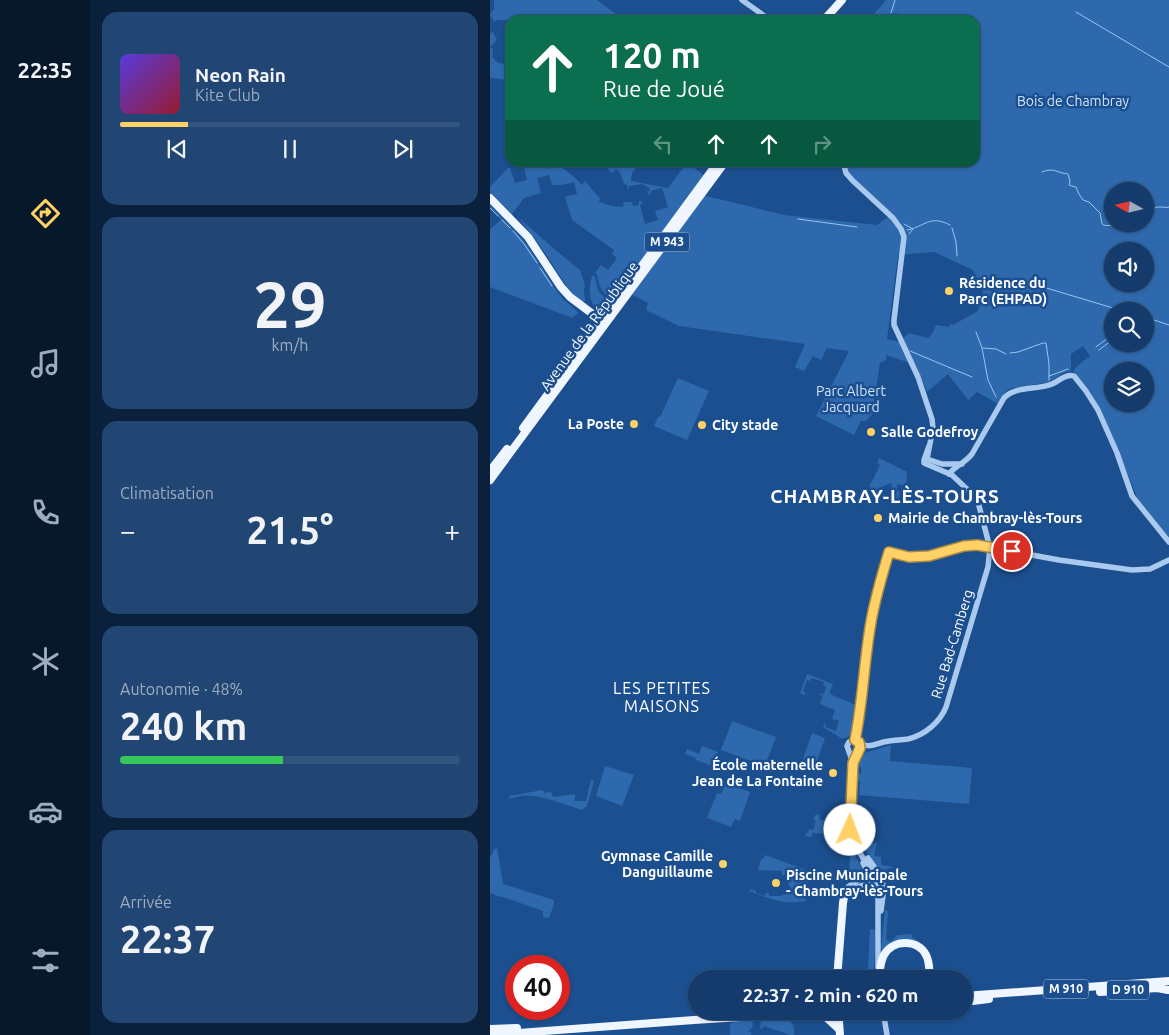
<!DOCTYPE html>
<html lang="fr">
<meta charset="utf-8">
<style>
:root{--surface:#143b6b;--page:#214673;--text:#f1f3f6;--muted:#9dadc1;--line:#33557e;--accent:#ffd166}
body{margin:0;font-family:Ubuntu,sans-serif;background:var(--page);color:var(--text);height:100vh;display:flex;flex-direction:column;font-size:19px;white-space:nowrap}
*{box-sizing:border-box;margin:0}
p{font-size:16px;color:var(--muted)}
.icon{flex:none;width:28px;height:28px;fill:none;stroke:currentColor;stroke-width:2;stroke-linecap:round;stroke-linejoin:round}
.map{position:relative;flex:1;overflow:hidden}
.panel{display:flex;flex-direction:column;gap:12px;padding:12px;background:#0b203b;width:400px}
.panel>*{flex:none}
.banner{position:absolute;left:15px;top:15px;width:475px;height:152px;border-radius:15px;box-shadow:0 1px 4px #0004,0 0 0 1px var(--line);background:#0b6e4f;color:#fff;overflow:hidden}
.needle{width:32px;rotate:278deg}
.fabs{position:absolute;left:614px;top:182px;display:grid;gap:10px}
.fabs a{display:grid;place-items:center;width:50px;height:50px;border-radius:50%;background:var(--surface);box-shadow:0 1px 4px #0004,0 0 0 1px var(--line);font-size:25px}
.speed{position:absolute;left:15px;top:955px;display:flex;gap:10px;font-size:25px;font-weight:700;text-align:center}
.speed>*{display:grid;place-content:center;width:65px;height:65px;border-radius:50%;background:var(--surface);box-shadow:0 1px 4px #0004,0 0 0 1px var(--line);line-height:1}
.speed .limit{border:8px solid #d22;background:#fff;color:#111}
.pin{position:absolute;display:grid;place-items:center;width:42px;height:42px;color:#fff;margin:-21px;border:2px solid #fff;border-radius:50%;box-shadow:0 1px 5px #0007}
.me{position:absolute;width:55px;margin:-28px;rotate:2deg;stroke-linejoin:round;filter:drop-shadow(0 0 4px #0008)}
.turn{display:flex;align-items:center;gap:18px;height:105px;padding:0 15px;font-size:22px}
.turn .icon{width:65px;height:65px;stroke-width:2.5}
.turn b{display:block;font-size:35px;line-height:42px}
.lanes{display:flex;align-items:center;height:48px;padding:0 15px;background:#0003;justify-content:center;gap:25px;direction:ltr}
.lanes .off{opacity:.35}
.big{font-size:38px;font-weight:700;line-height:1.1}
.panel .card{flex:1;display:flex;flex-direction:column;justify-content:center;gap:8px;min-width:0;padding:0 18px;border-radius:15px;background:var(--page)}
.panel .dial{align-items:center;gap:0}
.dial b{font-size:65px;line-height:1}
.song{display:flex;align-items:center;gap:15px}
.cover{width:60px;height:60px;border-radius:8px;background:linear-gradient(135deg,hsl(250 70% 55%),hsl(350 70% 35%))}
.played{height:5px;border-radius:2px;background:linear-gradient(90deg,var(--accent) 20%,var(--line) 20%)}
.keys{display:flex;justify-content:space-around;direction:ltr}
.heat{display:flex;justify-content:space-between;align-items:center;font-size:28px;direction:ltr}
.charge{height:8px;border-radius:4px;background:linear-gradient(90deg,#34c759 48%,var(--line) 0)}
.trip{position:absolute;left:198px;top:970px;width:285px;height:50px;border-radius:25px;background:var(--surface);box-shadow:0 1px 4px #0004,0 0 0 1px var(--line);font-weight:700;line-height:50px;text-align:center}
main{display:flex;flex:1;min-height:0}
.tabs{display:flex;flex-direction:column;width:90px;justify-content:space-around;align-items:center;background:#08182b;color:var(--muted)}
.tabs .icon{width:35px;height:35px}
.tabs .current{color:var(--accent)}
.tabs b{font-size:22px;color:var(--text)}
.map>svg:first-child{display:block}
.green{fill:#2e69ad;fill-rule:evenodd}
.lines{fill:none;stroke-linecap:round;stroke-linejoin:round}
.stream{stroke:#9cc4f0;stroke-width:1}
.minor{stroke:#a9c9ee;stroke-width:5.5}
.major{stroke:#f0f6ff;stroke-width:8}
.route-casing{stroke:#a68842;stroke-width:12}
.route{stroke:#ffd166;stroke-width:9}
.poi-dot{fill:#ffd166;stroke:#1b4f8f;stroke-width:2}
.labels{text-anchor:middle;stroke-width:5;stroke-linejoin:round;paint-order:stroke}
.shield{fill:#1b4f8f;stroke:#bbcadd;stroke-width:1}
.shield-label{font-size:12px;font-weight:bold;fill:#fff}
.park-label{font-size:14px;fill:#cfe3fa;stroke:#1b4f8f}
.poi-label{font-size:14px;font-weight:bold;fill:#fff;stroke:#1b4f8f;text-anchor:start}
.street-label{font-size:14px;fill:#fff;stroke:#1b4f8f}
.quarter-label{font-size:16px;letter-spacing:1px;fill:#fff;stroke:#1b4f8f}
.district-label{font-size:19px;font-weight:bold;letter-spacing:1px;fill:#fff;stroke:#1b4f8f}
</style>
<main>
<nav class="tabs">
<b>22:35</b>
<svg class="icon current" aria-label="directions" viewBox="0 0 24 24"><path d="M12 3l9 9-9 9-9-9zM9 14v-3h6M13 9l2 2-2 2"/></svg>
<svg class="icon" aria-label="music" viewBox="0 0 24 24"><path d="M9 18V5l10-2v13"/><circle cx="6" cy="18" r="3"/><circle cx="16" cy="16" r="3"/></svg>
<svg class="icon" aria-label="phone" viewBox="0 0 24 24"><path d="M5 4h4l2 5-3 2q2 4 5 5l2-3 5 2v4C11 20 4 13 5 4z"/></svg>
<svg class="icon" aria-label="climate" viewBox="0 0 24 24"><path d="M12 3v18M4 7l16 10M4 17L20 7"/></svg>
<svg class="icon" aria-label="car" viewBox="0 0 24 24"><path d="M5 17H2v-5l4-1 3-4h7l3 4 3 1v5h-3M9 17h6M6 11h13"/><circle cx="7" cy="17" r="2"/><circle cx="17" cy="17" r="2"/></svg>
<svg class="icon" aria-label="filters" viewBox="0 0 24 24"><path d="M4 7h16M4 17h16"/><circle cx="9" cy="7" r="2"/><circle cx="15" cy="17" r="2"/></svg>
</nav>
<section class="panel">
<div class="card">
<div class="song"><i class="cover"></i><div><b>Neon Rain</b><p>Kite Club</p></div></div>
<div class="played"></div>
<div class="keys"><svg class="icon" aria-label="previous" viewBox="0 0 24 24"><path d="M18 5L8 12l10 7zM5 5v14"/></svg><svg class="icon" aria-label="pause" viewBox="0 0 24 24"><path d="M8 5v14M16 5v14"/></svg><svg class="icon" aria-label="next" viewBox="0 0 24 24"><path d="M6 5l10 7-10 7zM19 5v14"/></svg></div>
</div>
<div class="card dial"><b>29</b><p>km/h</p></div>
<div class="card"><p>Climatisation</p>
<div class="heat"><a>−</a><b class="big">21.5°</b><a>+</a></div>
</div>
<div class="card"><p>Autonomie · 48%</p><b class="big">240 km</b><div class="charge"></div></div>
<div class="card"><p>Arrivée</p><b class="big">22:37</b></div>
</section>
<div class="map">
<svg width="679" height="1035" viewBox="0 0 679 1035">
<rect width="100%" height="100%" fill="#1b4f8f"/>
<g class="green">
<polygon points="4,0 107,0 134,20 6,20 4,22 0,14 5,8 4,6"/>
<path d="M396,0H679V537L648,499L611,410L600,391L583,371L588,365L600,356L593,346L581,354V371L575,372L559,382L521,388C514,391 512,397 510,405L487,392L478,400L458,374L437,392L426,365L396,355V360L390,363L382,414L376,421H371L364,435L326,416L359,351L337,348L331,360L323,356L314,371L305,367L315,344L189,326L156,310L158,303L139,293L212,195L294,215L387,225L398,217L397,213L362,180L353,163L485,162V20H412L407,13L395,14L391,20H379ZM622,191H655V224H622ZM622,251H655V284H622ZM444,252L483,270L493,291L488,311L463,325L460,324L459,327L446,325L442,334L438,338L419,333L409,342L397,339L408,255ZM622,311H655V344H622ZM622,371H655V404H622Z"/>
<polygon points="3,32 7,40 0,47 3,49 2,57 8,63 16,64 20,61 20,82 11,79 0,78 0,33"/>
<path d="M32,163C61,160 71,163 92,185L95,181L106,194L110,198L109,202L122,206L133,207L134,202H142L143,206L149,205V201H151L153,203L150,205L155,224L168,220L165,211L178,207L172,188L161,191V194L160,195L157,192L160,191L159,188L152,184L139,186V189H138L137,185L134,184L130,172L126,169L122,173L118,169L121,165L119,163H150L142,173L141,181L178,188L197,163L214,175C183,218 152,261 119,303L116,295L110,287L107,275L105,273L111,265L118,270L127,258L122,254L124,250L82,220L75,197L87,194L84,182L72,185H62L59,175L47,178L51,193L34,198L22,214L0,192V187L18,168H20L25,183L37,180L34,167Z"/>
<polygon points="0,205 29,235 38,246 67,291 73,299 88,312 87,314 82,318 80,317 0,287 0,229 11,220 0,208"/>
<path d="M28,217L63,248L90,270L95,285L94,290L95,301L93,303C77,291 68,272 57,256C48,243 38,230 28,217Z"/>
<path d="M103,275L105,277L108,291L115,298L117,306L111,312C99,307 97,286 103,275Z"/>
<polygon points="188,378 219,391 197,440 164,426 168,417 170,417"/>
<polygon points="389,458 417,472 416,486 407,484 407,491 410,492 407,505 406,504 401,483 391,487 391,493 379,487 390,465 387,463"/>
<path d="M317,674L343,684L339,693L346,697L366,705L362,731C360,736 357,739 351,738L333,727L335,723L336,724L335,727L346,731L349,721L345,719L344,720L342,719L345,710L330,704L333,696L330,695L331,693L334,694L336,687L333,685L334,682L322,678L320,681L317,680L313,691L316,693L315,695L310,693Z"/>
<polygon points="242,721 286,737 275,766 231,750"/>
<polygon points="322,733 335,738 326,764 313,759"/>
<polygon points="401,745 400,761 482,768 479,804 369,795 370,781 367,781 367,774 371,774 371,767 368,767 368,764 367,763 369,757 375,753"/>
<polygon points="212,746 228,752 223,766 206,760 206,758 195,754 197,749 209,754"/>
<polygon points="115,766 144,775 132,806 106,796"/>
<path d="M101,780L104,781L97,806L92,810C74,805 50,793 30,796C27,797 23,798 19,799V796L53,790L54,793L61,792L63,797L85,794V801H96Z"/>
<polygon points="236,783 260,792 250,821 245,819 241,827 217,818 227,793 231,794"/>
<polygon points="326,814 330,815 329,819 339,822 341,819 342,821 348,821 347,825 355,828 334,825 333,834 322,833 322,837 315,836 316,833 318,833 319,829 323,830 326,820 323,819"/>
<polygon points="358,841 373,871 373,874 371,876 359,882 360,852 359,851 357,851"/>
<polygon points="369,842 387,843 384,856 391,857 391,865 404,867 395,870 389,868"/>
<polygon points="7,847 13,884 64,900 64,904 59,918 53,917 53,911 13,897 6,896 4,894 0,893 0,857 3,853 3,851"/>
<path d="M275,855L319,871L316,901C294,905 280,899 259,891L261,889L266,891V893L275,896L276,893H279V896H292V895H294L301,890L295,875H292V871L268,870L271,859L274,858Z"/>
<polygon points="395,910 398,911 396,940 401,942 407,935 422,934 422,937 430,942 428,944 420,942 394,950 391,949"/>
<polygon points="380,929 386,930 384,969 385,979 379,979 378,970"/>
<path d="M280,1019H298C303,1023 305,1028 304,1035H298V1034L274,1026L272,1029H271L270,1026L271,1021H280Z"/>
<polygon points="259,1020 259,1022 262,1021 263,1024 262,1028 260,1028 261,1031 259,1030 258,1032 262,1033 261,1035 240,1035 240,1023 243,1023 244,1021"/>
</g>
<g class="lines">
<g class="stream">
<polyline points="586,12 679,67"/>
<polyline points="401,13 405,0"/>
<path d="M552,172C564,167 567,173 578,174L580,181L579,185L582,186L586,187L589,194L593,200L599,202L610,213L612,224C616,227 622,225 627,224"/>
<polyline points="0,208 8,216"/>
<path d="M655,218C659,213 663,206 671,207C674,207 676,208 679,207"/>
<polyline points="308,219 367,227"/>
<polyline points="12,220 20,228"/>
<polyline points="414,224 423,229 419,234"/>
<polyline points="628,224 636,229 642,226 643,224"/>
<polyline points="462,228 466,242 467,256"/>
<path d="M417,230C435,227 439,214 460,225"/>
<polyline points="23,231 34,244 47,263"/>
<polyline points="50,268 62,286"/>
<polyline points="533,281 633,311"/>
<polyline points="655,323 664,320 679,325"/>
<polyline points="486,332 492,348 498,380 506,397"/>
<polyline points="606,347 622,335"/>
<polyline points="493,348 506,349 516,354"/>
<polyline points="609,350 622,340"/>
<polyline points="420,351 482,377"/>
<polyline points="520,353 528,352 553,343 556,343 559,364 559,380"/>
<polyline points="559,376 578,369"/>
</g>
<g class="minor">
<polyline points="252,0 280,20"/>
<polyline points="353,162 356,173 362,180 403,218 411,229 414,237 404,320 404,325 428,377 442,419 443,428 437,459 452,464 472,464"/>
<path d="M459,474C466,465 474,464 482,454L514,398C525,386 545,390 559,385C568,383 575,373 584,376L596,391L608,410L627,453L642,496L679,542"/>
<path d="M365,740C373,701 374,661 381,622C385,598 392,575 399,552L419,557L439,556L474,546L487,545L569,560L642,570L660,569L679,560"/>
<path d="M365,740C381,751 383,743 399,741C405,740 412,740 418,739C435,735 450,722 456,707L498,567L500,548L488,502L481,493L462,475L434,463V460L439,446"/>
<polyline points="365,740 359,742 357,746 363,763 360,830 365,845 384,876 388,890 388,967"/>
<polyline points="363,763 370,749 369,743"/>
<polyline points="378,858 391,876 394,888 391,911"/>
<polyline points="355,891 359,886 376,876 377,871 373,863"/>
<polyline points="355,891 386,881 388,879"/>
<polyline points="393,1011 397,1035"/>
</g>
<g class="major">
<polyline points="334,20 352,0"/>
<polyline points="0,198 38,237 71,287 80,297 104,315 116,320"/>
<polyline points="33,428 228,162"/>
<polyline points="0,471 17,449"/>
<polyline points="0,480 235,162"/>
<path d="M389,978C390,970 390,962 394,955C403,939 428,939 436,955C440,962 439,971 440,979"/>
<polyline points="347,979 353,903 355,891"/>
<polyline points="610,992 667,988 678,990"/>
<polyline points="474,996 679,981"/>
<polyline points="474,1002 499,999"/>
<polyline points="328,1012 337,1018 349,1029"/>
<polyline points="0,1029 27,1028"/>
<polyline points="0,1035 204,1020 341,1011"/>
<polyline points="350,1035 349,1022 352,1011"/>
</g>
</g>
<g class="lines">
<g class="route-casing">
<path id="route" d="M360,830L363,763L370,748L369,742L365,740C373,701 374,661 381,622C385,599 392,575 399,552L419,557L439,556L474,546L487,545L522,551"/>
</g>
<use href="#route" class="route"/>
</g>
<g class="poi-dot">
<circle cx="459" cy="291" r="5"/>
<circle cx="144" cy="424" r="5"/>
<circle cx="212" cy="425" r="5"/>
<circle cx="381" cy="432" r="5"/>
<circle cx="388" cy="518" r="5"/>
<circle cx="343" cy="773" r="5"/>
<circle cx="233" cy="864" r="5"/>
<circle cx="286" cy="883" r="5"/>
</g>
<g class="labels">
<g class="shield">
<rect x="154.5" y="232.5" width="45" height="19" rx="4"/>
<rect x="553.5" y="979.5" width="45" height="19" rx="4"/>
<rect x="617" y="980.5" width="42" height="19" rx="4"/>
</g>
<g class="shield-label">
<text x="177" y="246">M 943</text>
<text x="576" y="993">M 910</text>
<text x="638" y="994">D 910</text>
</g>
<g class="park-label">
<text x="583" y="106">Bois de Chambray</text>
<text x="361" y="396">Parc Albert<tspan x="361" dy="16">Jacquard</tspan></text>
</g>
<g class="poi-label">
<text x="469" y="288">Résidence du<tspan x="469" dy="16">Parc (EHPAD)</tspan></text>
<text x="134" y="429" text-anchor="end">La Poste</text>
<text x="222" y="430">City stade</text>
<text x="391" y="437">Salle Godefroy</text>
<text x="398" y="523">Mairie de Chambray-lès-Tours</text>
<text x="333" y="770" text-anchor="end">École maternelle<tspan x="333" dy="16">Jean de La Fontaine</tspan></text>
<text x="223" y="861" text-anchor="end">Gymnase Camille<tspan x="223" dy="16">Danguillaume</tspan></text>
<text x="296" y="880">Piscine Municipale<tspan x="296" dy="16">- Chambray-lès-Tours</tspan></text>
</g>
<g class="street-label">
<text transform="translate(99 326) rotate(-54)" y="5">Avenue de la République</text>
<text transform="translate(462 644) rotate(-73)" y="5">Rue Bad-Camberg</text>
</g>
<g class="quarter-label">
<text x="172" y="694">LES PETITES<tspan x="172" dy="18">MAISONS</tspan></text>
</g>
<g class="district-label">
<text x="395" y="503">CHAMBRAY-LÈS-TOURS</text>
</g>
</g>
</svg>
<div class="fabs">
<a><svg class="needle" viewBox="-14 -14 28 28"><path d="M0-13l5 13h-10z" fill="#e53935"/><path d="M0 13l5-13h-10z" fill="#9dadc1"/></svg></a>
<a><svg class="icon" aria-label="sound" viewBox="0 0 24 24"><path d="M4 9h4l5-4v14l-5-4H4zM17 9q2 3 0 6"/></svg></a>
<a><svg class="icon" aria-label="search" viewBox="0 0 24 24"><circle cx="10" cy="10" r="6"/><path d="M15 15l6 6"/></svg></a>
<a><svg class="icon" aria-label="layers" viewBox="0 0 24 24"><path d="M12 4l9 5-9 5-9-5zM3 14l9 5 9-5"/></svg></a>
</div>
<div class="speed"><div class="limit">40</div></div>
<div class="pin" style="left:522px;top:551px;background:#d93025"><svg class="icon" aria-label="arrive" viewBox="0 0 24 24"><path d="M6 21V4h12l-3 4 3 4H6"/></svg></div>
<svg class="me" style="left:360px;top:830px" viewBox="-20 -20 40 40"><circle r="19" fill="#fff"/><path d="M0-13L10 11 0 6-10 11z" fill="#ffd166"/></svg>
<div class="trip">22:37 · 2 min · 620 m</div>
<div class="banner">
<div class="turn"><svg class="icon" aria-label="ahead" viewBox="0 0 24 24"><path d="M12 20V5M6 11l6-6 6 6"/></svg><div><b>120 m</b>Rue de Joué</div></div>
<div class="lanes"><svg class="icon off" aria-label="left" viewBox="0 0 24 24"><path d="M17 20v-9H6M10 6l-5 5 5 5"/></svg><svg class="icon" aria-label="ahead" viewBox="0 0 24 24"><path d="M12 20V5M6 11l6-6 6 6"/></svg><svg class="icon" aria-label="ahead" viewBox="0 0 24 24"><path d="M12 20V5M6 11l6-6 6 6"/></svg><svg class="icon off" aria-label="right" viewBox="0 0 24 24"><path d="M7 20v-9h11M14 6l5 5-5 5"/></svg></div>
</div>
</div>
</main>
